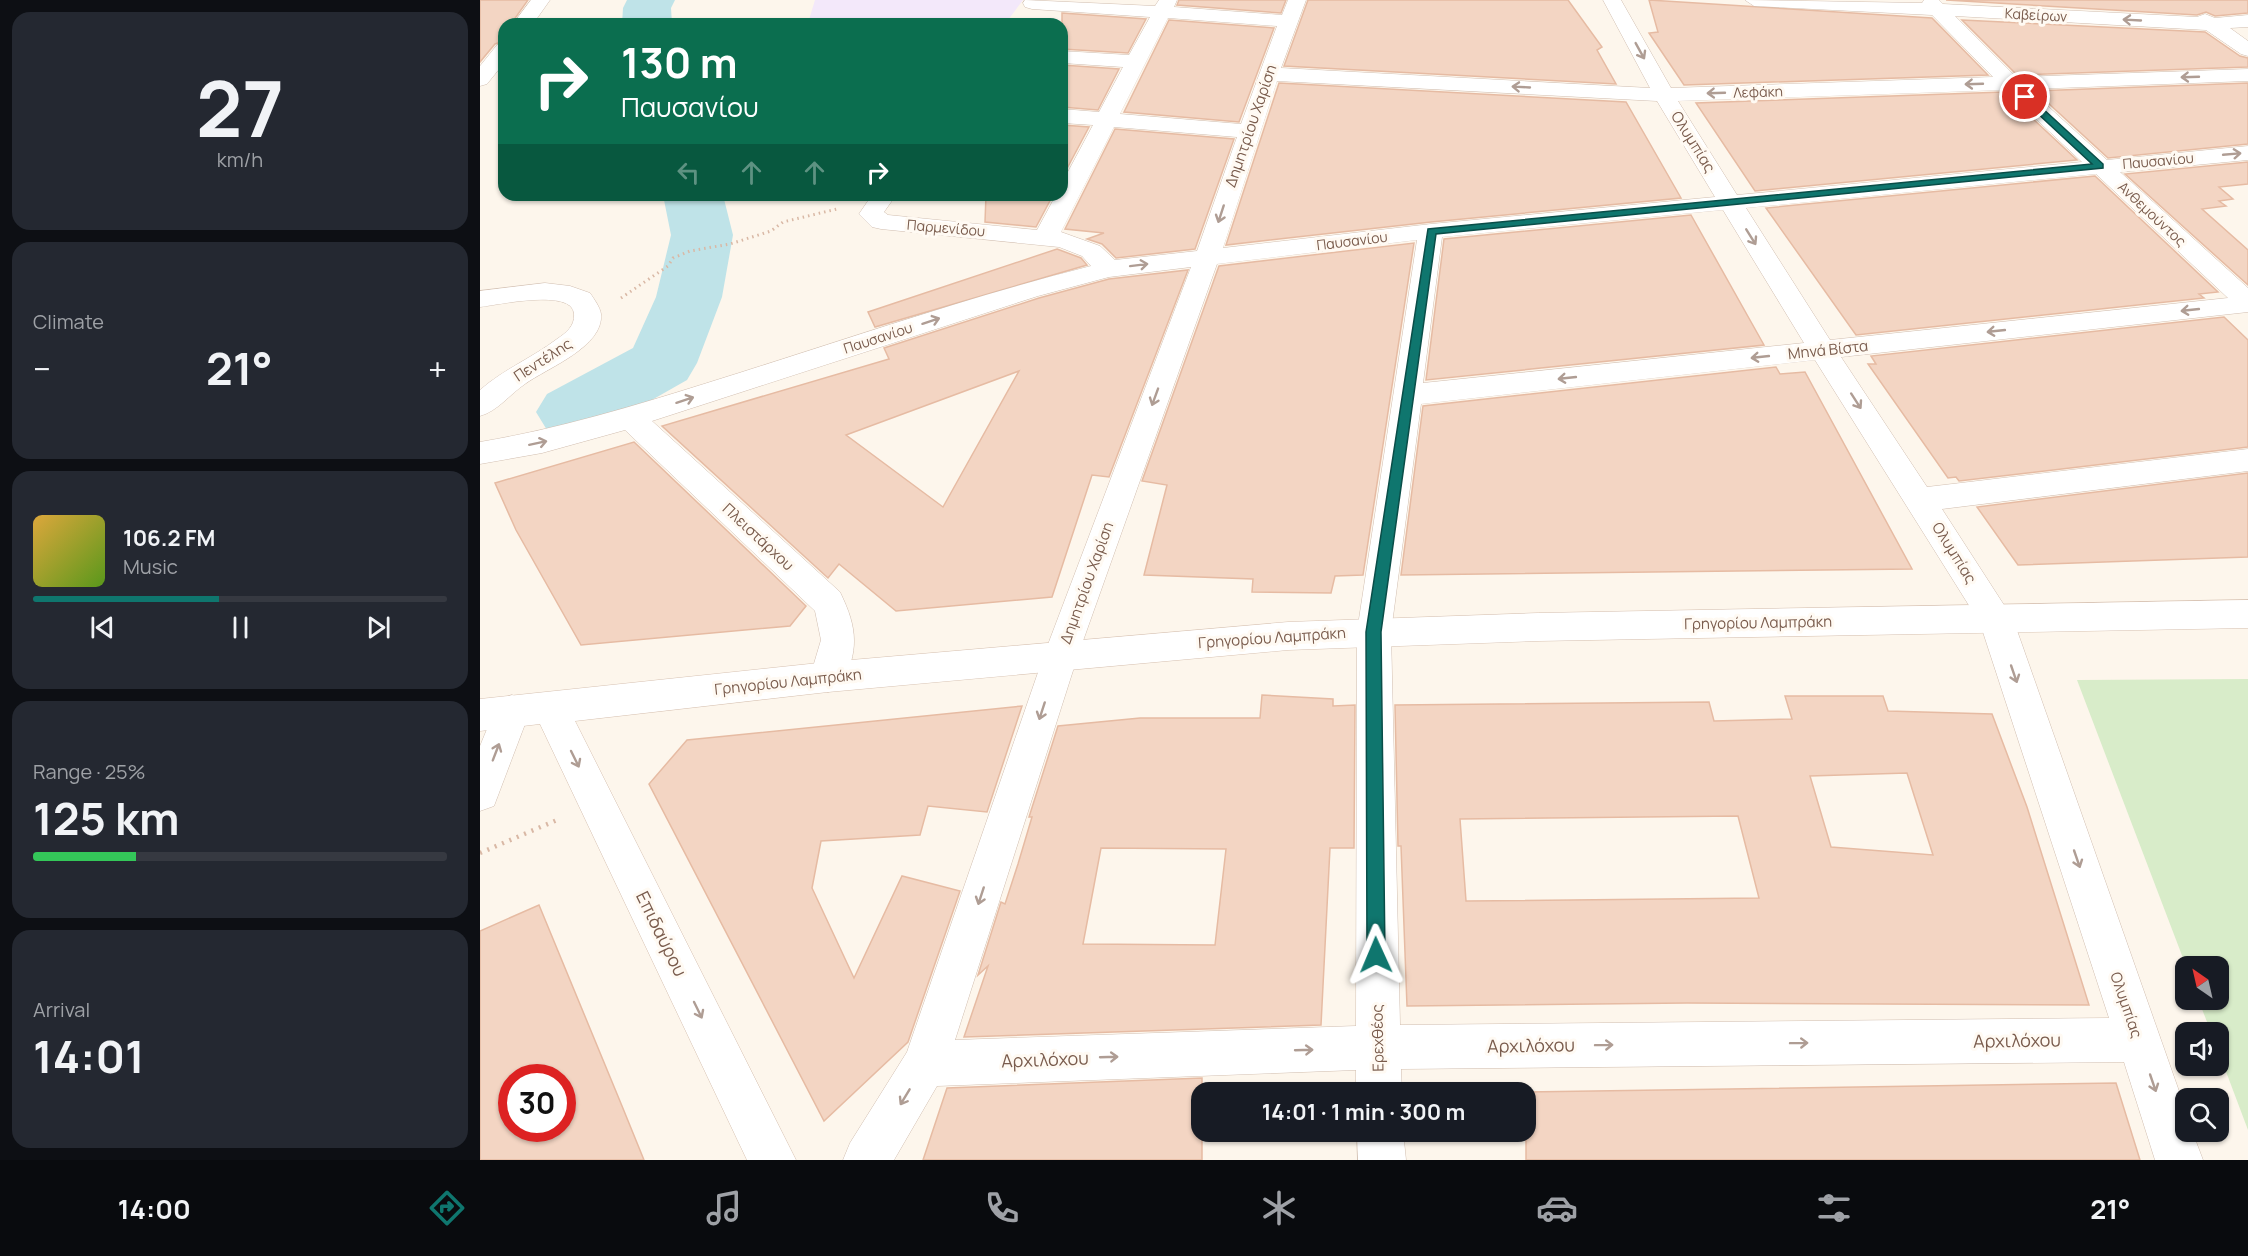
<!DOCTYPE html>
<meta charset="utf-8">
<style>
:root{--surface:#171b24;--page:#242831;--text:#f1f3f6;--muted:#9ea1a6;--line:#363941;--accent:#0f766e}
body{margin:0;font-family:Manrope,sans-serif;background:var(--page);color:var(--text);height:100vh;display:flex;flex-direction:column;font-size:22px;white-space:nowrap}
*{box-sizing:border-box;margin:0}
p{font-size:20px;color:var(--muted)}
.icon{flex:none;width:33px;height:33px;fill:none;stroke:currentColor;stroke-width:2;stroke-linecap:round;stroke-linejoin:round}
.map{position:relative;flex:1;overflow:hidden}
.drawer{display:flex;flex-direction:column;gap:12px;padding:12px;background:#0d0f14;width:480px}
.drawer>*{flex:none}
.guide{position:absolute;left:18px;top:18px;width:570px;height:183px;border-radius:18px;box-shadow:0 2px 4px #0004;background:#0b6e4f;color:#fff;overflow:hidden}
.needle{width:39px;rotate:326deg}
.tools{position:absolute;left:1695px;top:956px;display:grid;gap:12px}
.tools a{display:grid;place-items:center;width:54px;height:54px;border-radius:12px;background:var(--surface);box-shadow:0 2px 4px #0004;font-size:30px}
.speed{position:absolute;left:18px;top:1064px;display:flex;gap:12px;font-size:30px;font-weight:700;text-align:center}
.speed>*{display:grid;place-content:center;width:78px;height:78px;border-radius:50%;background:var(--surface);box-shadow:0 2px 4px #0004;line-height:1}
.speed .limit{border:9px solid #d22;background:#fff;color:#111}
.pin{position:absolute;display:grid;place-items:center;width:51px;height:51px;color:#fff;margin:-26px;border:3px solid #fff;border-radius:50%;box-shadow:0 2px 6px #0007}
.me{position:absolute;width:66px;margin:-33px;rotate:359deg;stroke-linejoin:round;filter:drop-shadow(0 0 4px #0008)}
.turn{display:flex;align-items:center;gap:21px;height:126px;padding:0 24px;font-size:27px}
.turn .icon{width:78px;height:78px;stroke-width:2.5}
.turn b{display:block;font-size:42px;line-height:51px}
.lanes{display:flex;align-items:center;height:57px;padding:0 24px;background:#0003;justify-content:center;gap:30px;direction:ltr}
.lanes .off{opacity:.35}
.big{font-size:45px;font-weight:700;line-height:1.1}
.drawer .card{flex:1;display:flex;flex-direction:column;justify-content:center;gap:9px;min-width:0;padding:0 21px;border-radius:18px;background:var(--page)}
.drawer .dial{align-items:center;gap:0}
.dial b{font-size:78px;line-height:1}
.song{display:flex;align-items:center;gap:18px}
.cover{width:72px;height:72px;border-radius:9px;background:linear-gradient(135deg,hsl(40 70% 55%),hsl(90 70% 35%))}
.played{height:6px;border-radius:3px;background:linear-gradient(90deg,var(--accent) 45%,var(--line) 45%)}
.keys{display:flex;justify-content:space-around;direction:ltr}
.heat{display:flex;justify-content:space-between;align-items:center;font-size:33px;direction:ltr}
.charge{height:9px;border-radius:4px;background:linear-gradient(90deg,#34c759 25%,var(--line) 0)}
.trip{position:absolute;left:711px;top:1082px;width:345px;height:60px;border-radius:18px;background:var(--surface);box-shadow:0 2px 4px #0004;font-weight:700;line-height:60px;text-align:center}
.dock{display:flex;height:96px;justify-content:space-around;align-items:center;background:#090b0e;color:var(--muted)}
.dock .icon{width:42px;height:42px}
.dock .active{color:var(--accent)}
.dock b{font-size:27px;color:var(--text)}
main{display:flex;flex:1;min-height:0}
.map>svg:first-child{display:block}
.education{fill:#f3e8fa}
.green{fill:#d8ecc9}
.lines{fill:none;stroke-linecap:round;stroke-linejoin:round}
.river{fill:#bfe3e8;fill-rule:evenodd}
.building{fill:#f3d5c3;stroke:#e6bba3;stroke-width:1.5;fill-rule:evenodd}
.street-casing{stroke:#d1beb0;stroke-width:1}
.secondary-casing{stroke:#d6c0b0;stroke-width:1}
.path-far1{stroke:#d9b8a5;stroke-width:3;stroke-dasharray:1.5 4;stroke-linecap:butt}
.path{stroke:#d9b8a5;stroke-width:4.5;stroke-dasharray:2 6;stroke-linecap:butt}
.street{fill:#fff;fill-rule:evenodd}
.secondary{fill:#fff;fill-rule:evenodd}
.oneway{stroke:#af9d94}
.route{fill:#0f766e;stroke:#0a4d48;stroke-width:1.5}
.labels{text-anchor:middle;stroke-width:6;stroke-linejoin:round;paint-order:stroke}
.far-street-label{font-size:14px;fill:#7a5c4d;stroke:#fffaf3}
.street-label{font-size:15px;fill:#7a5c4d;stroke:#fffaf3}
.near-street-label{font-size:18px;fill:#7a5c4d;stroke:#fffaf3}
</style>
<main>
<section class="drawer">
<div class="card dial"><b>27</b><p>km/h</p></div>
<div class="card"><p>Climate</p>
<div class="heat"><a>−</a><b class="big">21°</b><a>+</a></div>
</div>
<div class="card">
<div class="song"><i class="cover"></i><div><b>106.2 FM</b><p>Music</p></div></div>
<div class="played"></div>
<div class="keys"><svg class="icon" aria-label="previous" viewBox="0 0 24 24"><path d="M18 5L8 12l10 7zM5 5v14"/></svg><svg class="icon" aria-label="pause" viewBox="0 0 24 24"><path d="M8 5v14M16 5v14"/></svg><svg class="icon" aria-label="next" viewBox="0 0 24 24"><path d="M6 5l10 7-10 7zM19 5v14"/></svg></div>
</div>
<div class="card"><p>Range · 25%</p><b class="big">125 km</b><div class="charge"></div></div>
<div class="card"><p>Arrival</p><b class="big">14:01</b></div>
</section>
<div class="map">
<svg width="1768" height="1160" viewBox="0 0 1768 1160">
<rect width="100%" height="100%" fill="#fdf6ec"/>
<polygon class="education" points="335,0 543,0 525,24 328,23"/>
<polygon class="green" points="1768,679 1768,1130 1739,1053 1738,1032 1731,1032 1718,999 1738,999 1738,966 1706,966 1597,680"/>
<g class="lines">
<g class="river">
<polygon points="147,0 195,0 191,8 192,24 142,24 143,8"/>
<polygon points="183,195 243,195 253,235 242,297 217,363 207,380 119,430 93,438 67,430 56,412 67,394 153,348 176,297 191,235"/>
</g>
</g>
<g class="building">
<polygon points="0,0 48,0 31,24 24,24 24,41 15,44 0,62"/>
<polygon points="699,0 806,0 801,13 697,5"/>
<polygon points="828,0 1088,0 1122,47 1117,50 1136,84 804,66"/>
<polygon points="1169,0 1452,18 1508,75 1204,85 1169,33 1178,32"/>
<polygon points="1466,0 1768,0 1768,13 1735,16 1726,12 1717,15"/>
<polygon points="582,13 666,19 648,53 582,49"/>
<polygon points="689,20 794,28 759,122 644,112"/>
<polygon points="1482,20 1725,32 1760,56 1768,58 1768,67 1537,75"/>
<polygon points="582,65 639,69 618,110 582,107"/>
<polygon points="799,83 1146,102 1201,198 951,222 746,245"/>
<polygon points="1768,83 1768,144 1628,158 1555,91"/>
<polygon points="1524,92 1597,160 1275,191 1216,103"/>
<polygon points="582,125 609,127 582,178"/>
<polygon points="635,129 754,139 715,249 636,258 622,244 607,239 624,233 585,229"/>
<polygon points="1768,162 1768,184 1739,187 1753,199 1739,201 1746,206 1722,209 1768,250 1768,285 1645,174"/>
<polygon points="1615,176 1738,292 1719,294 1724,298 1376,335 1286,208"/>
<polygon points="506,195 573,195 556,227 505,222"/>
<polygon points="1211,215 1284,345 946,380 964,239"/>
<polygon points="934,243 883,575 855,576 851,593 772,592 773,579 664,575 687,485 662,481 739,266"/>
<polygon points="577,249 601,258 607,265 395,327 388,312"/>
<path d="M708,270L629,477L612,475L572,597L416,611L359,564L348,578L182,426L409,359L404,348L559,298L629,279ZM539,371L463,507L366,435Z"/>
<polygon points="1744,317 1768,340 1768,447 1479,481 1476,477 1468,478 1388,364 1396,364 1391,356"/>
<polygon points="1296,367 1300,374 1325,372 1432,569 921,575 943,406"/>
<polygon points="154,442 326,606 310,626 101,645 36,530 15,483"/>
<polygon points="1768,473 1768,557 1538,565 1497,507"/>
<path d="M782,695L853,699V706L875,705L874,848H850L841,1025L484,1037L508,966L498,975L521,902L525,904L538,864L552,817H549L578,726L660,718H780ZM621,848L746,849L735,945L603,944Z"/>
<path d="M1305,696H1403L1408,711L1512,714L1547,807L1609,1005L1207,1003L927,1006L921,846H918L915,705L1229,702L1234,721L1312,719ZM1427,773L1453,855L1351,847L1330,776ZM1258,816L1279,898L986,901L980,819Z"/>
<polygon points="542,706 507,812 448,806 440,835 341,841 332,888 374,978 422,876 480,891 428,1042 344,1121 169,784 207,740"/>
<path d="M59,905L142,1106L164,1160H0V931ZM32,1077H82V1128H32Z"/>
<polygon points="722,1078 722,1160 443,1160 467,1088"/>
<polygon points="1636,1083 1660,1160 1046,1160 1046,1092"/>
</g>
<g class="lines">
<g class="street-casing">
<g id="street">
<polygon points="51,0 70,0 53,24 33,24"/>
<path d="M545,0L675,6L679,0H697L694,7L802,15L808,0H826L801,68L1170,88L1123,0H1141L1191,88L1513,77L1452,15L1274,6L1265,0L1442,3L1444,0H1459L1463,4L1717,17L1725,14L1735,18L1768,15V27L1750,28L1768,41V56L1761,54L1726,30L1475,16L1536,77L1768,69V81L1549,89L1627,160L1768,146V160L1640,172L1768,288V312L1361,357L1447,487L1768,449V471L1462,509L1533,619L1706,1111V1131H1712L1723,1160H1675L1644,1062L921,1069L922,1092H876V1070L457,1086L414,1160H363L370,1143L427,1052L564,655L711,267L629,277L558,296L172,421L360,592C378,629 379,650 361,688L348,692L335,688L330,677L341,640L335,611L145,430L62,453L0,464V442C89,427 173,400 259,373C376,336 492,296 611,266L602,256L579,247L401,229L392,227L379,214L392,195H416L404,212L408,215L557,230L576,195H582V183L613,125L582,123V109L619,112L643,67L582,63V51L649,55L670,17L552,9L545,7L543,3ZM688,18L797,26L761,124L640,114ZM797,81L1177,101L1235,197L951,224L743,248ZM1525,90L1602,162L1257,195L1198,101ZM634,127L757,137L717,251L635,260L620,246L581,232ZM1616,174L1748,298L1350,340L1266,208ZM1243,210L1324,343L943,383L962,237ZM937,240L877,632L876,1026L475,1040L598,655L737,264ZM1335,360L1500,623L1629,1018L920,1025L911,632L941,404Z"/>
<polygon points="24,43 24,63 7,84 0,86 0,66 17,45"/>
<path d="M65,283L90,286L110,293C114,299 120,307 121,314C124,347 67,368 45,384C30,394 18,411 0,416V390C24,369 52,358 77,339C86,333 95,326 94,314C93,288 17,305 0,307V291Z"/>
<polygon points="32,695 45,700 50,711 14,806 0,811 0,746 19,700"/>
<polygon points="877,1131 923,1131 926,1160 878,1160"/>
</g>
</g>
<g class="secondary-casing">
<polygon id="secondary" points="1768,600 1768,628 1058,641 808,650 348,692 95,721 316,1160 267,1160 60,724 0,731 0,699 348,662 808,622 1058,613"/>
</g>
<polyline class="path-far1" points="141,298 188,266 193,258 210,251 250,244 291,231 303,222 357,209"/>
<polyline class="path" points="0,853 77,820"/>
<use href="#street" class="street"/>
<use href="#secondary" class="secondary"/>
</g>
<defs><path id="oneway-shaft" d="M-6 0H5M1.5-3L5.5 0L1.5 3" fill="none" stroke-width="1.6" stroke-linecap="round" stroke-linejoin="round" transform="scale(1.5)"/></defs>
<g class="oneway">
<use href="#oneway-shaft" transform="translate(1652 20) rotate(-177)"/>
<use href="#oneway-shaft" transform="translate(1160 51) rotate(61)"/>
<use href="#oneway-shaft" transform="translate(1710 77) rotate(178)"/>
<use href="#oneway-shaft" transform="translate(1494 84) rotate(178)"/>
<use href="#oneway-shaft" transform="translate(1041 87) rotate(-177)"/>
<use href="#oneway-shaft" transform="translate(1236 93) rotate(178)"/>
<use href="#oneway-shaft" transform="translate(1752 154) rotate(-5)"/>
<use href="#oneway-shaft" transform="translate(741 214) rotate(108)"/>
<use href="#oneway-shaft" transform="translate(1271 237) rotate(58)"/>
<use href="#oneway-shaft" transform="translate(659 265) rotate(-7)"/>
<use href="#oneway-shaft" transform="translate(1710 310) rotate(174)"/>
<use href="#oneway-shaft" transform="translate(451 321) rotate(-18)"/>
<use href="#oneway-shaft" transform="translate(1516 331) rotate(174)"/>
<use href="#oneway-shaft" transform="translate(1280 357) rotate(174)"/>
<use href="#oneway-shaft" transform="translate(1087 378) rotate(174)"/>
<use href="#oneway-shaft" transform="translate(675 397) rotate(110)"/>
<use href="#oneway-shaft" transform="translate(205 400) rotate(-18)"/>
<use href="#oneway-shaft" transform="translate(1376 401) rotate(57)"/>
<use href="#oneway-shaft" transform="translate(58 443) rotate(-12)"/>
<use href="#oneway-shaft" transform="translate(1534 674) rotate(71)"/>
<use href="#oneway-shaft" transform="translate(562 711) rotate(108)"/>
<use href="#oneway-shaft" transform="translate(16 752) rotate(-69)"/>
<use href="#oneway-shaft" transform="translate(95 759) rotate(64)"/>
<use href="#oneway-shaft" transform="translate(1597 859) rotate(71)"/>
<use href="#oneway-shaft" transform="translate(501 896) rotate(108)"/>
<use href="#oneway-shaft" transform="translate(218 1010) rotate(64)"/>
<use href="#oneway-shaft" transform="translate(1319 1043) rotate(-1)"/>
<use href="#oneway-shaft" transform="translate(1124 1045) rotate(-1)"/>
<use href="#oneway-shaft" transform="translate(824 1050) rotate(-2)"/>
<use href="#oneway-shaft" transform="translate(629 1057) rotate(-2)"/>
<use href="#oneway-shaft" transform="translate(1673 1083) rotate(71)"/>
<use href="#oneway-shaft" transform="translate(425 1097) rotate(121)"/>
</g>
<polygon class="route" points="1542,95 1548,95 1623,164 1623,168 956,234 901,632 905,955 902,961 896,964 890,961 887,955 886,632 948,229 1612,164 1542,99"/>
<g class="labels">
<g class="far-street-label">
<text transform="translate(1556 15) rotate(3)" y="5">Καβείρων</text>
<text transform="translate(1278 92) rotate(-2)" y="5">Λεφάκη</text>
<text transform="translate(1678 161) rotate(-5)" y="5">Παυσανίου</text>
<text transform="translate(1672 214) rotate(43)" y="5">Ανθεμούντος</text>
<text transform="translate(466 228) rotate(5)" y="5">Παρμενίδου</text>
<text transform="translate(872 241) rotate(-7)" y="5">Παυσανίου</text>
<text transform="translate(398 338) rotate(-18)" y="5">Παυσανίου</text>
</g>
<g class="street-label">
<text transform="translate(771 126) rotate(-71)" y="5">Δημητρίου Χαρίση</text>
<text transform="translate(1213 142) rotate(58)" y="5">Ολυμπίας</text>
<text transform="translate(1348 350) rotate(-6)" y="5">Μηνά Βίστα</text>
<text transform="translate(63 360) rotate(-33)" y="5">Πεντέλης</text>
<text transform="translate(278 537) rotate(43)" y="5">Πλειστάρχου</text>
<text transform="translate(1474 553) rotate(58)" y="5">Ολυμπίας</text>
<text transform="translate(607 583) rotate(-70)" y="5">Δημητρίου Χαρίση</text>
<text transform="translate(1278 623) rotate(-1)" y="5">Γρηγορίου Λαμπράκη</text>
<text transform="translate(792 638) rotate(-4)" y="5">Γρηγορίου Λαμπράκη</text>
<text transform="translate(308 682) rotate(-6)" y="5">Γρηγορίου Λαμπράκη</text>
<text transform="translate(1646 1005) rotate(71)" y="5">Ολυμπίας</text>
<text transform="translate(898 1038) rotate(-91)" y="5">Ερεχθέος</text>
</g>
<g class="near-street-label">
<text transform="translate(181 934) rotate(64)" y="6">Επιδαύρου</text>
<text transform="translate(1537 1041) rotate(-1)" y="6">Αρχιλόχου</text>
<text transform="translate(1051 1046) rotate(-1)" y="6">Αρχιλόχου</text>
<text transform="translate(565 1060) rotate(-2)" y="6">Αρχιλόχου</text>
</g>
</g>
</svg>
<div class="tools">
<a><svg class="needle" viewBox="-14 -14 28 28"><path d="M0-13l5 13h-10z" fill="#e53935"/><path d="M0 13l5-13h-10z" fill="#9ea1a6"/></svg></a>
<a><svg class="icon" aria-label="sound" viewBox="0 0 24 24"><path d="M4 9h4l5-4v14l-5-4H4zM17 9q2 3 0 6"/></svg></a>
<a><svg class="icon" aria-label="search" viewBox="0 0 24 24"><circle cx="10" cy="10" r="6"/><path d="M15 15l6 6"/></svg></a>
</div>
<div class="speed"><div class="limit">30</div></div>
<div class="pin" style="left:1545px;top:97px;background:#d93025"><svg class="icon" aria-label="arrive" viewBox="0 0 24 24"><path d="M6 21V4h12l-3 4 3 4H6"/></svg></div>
<svg class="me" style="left:896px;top:955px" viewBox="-20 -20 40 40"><path d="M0-17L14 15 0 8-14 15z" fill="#0f766e" stroke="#fff" stroke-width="4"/></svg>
<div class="trip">14:01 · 1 min · 300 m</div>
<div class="guide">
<div class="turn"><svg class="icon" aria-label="right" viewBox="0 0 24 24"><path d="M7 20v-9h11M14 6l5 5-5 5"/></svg><div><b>130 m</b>Παυσανίου</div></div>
<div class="lanes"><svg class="icon off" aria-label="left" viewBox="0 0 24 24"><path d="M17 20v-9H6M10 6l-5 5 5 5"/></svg><svg class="icon off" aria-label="ahead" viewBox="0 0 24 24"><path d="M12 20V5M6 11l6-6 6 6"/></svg><svg class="icon off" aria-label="ahead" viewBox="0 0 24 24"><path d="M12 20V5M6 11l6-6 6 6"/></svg><svg class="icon" aria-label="right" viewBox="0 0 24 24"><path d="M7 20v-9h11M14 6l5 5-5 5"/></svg></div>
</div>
</div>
</main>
<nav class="dock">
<b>14:00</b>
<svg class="icon active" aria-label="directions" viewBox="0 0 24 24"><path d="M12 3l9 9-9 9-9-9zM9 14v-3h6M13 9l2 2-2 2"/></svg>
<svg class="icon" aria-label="music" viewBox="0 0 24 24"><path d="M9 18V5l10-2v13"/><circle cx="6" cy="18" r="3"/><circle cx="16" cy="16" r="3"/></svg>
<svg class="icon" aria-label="phone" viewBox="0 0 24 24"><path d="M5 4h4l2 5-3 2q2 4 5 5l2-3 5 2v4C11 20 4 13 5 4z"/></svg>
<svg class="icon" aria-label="climate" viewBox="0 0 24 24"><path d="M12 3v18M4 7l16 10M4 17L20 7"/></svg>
<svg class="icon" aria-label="car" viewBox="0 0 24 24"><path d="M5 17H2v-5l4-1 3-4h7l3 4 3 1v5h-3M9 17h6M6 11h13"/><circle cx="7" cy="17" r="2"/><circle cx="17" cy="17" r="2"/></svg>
<svg class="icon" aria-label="filters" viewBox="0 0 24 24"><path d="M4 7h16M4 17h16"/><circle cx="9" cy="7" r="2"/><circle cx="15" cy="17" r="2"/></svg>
<b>21°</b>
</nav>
